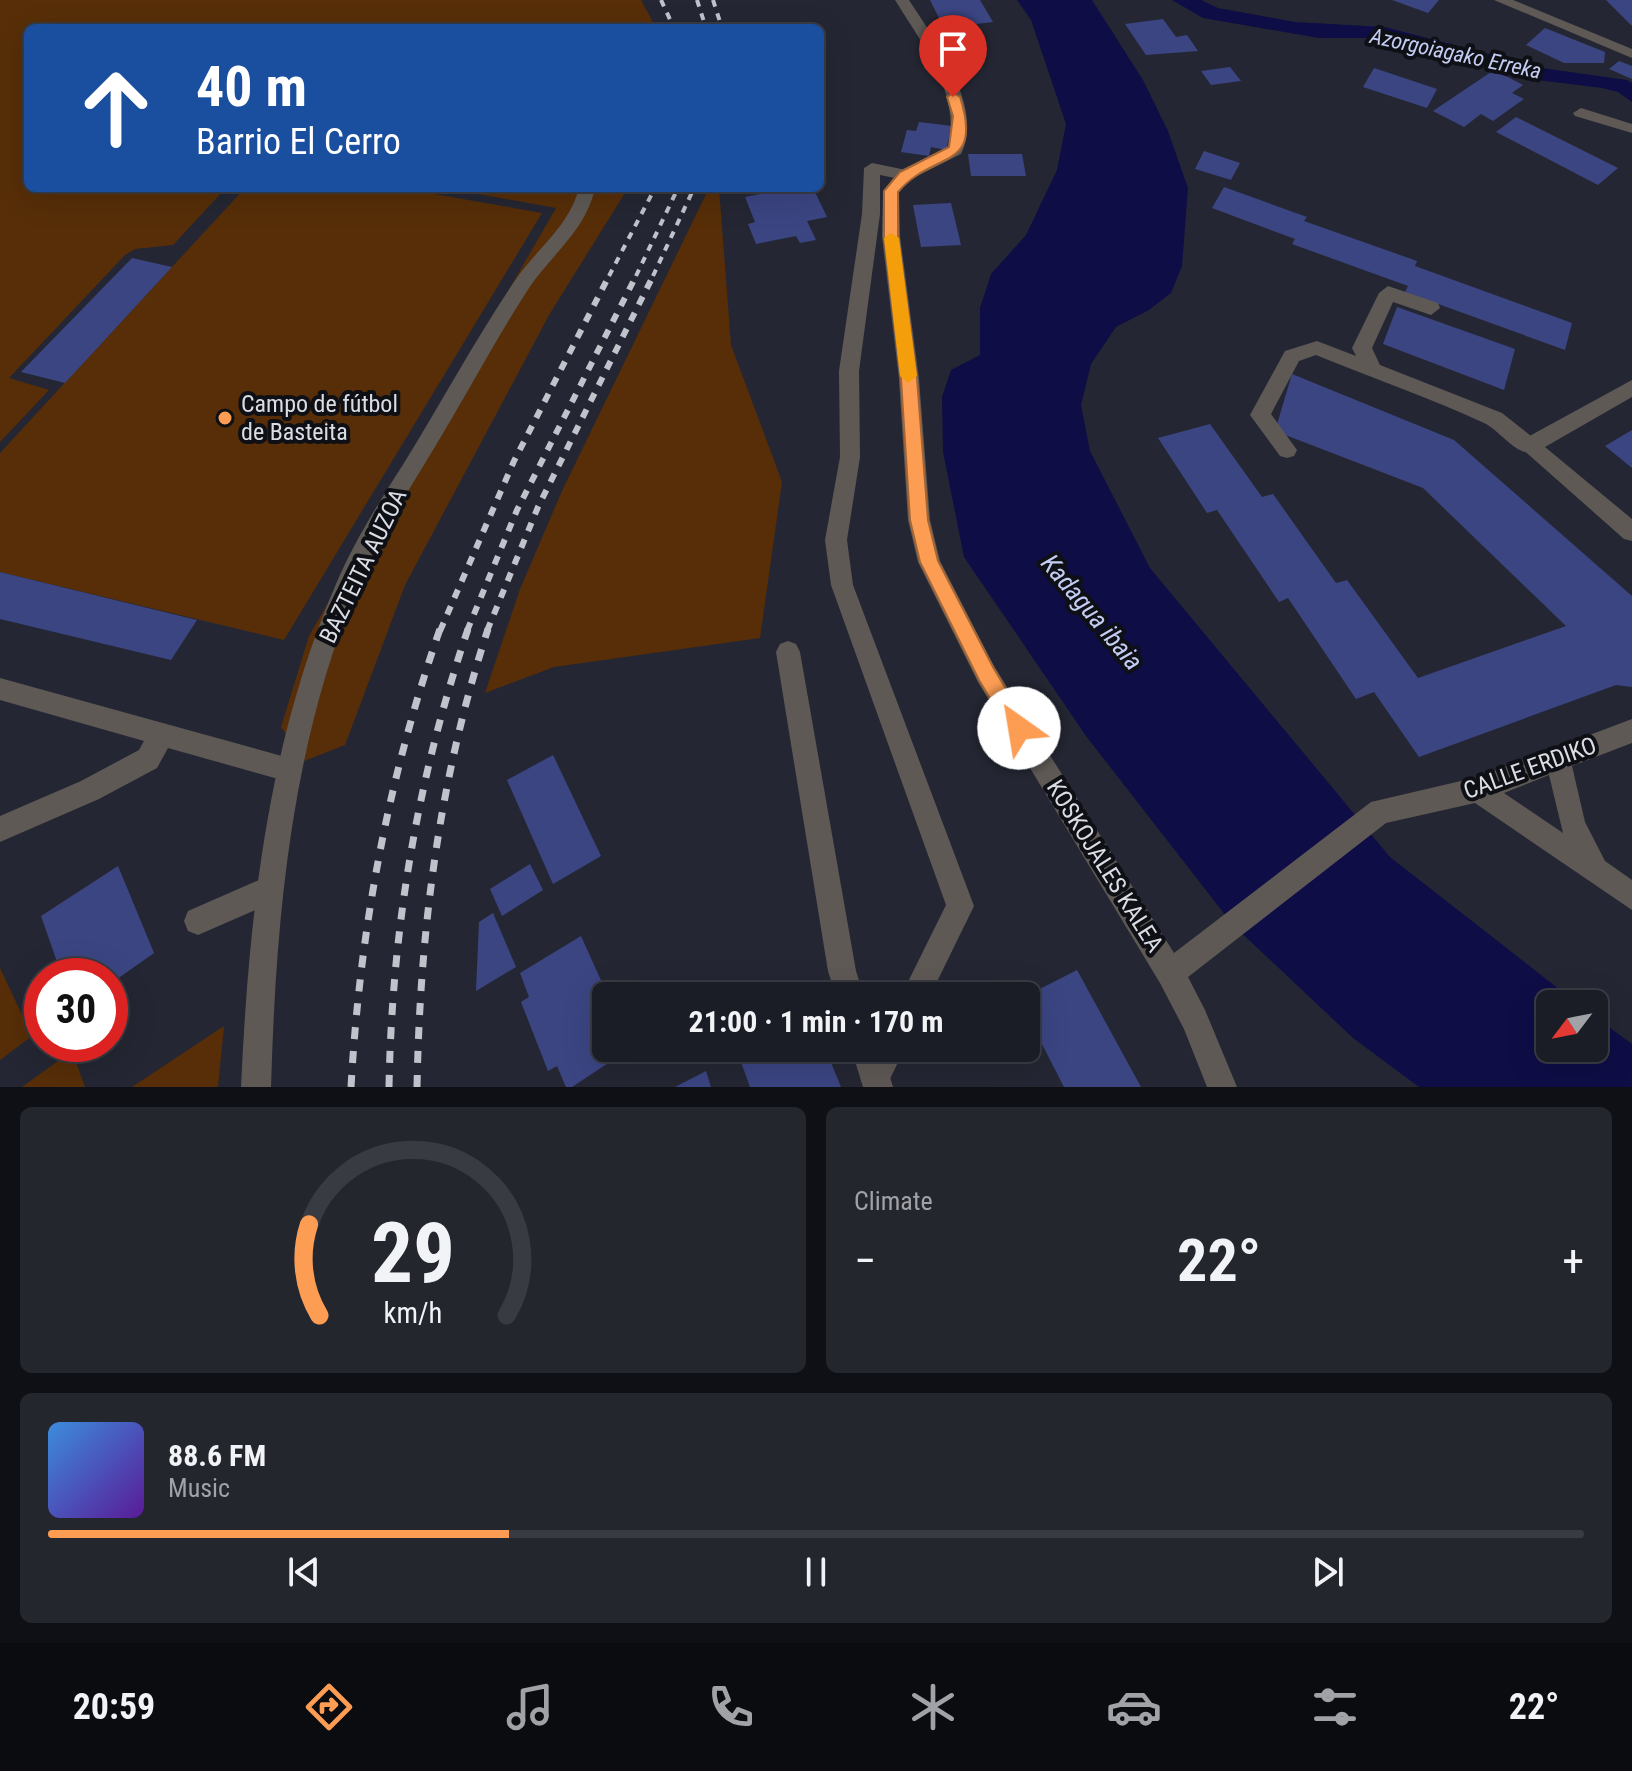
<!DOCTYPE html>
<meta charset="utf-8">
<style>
:root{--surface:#1b1d26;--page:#24262e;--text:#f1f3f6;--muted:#a0a2a7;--line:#393b43;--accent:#fc9d53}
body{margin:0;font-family:"Roboto Condensed",sans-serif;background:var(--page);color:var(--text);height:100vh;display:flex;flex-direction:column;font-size:30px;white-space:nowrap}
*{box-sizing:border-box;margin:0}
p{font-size:26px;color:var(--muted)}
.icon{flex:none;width:44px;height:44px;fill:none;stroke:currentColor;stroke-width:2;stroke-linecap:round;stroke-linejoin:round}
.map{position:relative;height:1087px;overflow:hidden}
.details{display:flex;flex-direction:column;gap:20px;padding:20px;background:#0f1015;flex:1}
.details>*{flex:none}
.top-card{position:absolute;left:24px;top:24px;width:800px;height:168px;border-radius:12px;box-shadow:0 8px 32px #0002,0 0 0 2px var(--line);background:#1a4fa0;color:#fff;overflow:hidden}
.needle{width:52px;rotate:238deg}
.controls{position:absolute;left:1536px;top:990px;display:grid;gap:16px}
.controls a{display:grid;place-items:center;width:72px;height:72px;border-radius:12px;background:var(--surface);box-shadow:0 8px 32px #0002,0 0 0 2px var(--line);font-size:40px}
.speed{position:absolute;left:24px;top:958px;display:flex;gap:16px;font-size:40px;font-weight:700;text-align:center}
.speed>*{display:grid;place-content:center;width:104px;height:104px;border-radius:50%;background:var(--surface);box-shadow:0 8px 32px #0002,0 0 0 2px var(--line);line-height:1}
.speed .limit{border:12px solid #d22;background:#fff;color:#111}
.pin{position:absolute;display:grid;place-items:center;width:68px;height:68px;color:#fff;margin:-82px -34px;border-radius:50% 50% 50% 0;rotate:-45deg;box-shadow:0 0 8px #0007}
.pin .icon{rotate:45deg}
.me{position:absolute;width:88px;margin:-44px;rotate:328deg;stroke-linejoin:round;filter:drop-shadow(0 0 6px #0008)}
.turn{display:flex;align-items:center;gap:28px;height:168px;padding:0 40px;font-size:36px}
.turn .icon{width:104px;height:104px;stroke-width:2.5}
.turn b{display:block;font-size:56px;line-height:68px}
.big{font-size:60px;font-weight:700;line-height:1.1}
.details .card{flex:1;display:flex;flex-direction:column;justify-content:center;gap:12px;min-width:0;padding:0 28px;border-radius:12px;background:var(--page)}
.details .dial{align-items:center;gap:0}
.dial svg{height:208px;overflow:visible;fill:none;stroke:var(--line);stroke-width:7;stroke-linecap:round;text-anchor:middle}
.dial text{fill:var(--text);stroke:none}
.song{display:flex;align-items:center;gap:24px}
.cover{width:96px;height:96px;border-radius:12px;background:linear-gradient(135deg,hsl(210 70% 55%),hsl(270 70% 35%))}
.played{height:8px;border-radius:4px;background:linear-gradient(90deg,var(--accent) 30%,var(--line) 30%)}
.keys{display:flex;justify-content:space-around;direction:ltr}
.heat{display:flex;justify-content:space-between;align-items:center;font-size:44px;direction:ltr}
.details .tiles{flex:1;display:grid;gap:20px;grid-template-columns:1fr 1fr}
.card:last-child{grid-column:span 2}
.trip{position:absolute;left:592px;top:982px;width:448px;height:80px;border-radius:12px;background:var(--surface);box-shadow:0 8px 32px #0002,0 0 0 2px var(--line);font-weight:700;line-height:80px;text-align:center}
.dock{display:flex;height:128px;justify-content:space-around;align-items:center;background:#0b0c0f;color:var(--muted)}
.dock .icon{width:56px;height:56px}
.dock .current{color:var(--accent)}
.dock b{font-size:36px;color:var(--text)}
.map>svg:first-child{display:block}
.green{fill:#572e08}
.water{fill:#0e0d46}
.building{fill:#3b4582}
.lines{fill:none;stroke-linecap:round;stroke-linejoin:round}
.service{fill:#5e5955;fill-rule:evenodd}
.minor{fill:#5e5955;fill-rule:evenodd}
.tertiary{fill:#5e5955;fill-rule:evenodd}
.rail-far2{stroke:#c0c3cb;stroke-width:4;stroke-dasharray:7 7;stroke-linecap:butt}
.rail-far1{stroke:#c0c3cb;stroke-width:6;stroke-dasharray:9 9;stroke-linecap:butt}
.rail{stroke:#c0c3cb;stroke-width:7;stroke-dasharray:12 12;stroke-linecap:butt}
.route{fill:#fc9d53;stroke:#a46636;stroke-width:2}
.slow{fill:#f59e0b}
.poi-dot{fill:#fc9d53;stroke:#0f1015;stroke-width:3}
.labels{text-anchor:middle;stroke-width:8;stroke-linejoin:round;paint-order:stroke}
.far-water-label{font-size:22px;font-style:italic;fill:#c4cdf3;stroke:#0f1015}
.poi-label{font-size:24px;fill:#dbdde5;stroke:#0f1015;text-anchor:start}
.street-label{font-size:24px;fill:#dbdde5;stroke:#0f1015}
.water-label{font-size:26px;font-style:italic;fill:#c4cdf3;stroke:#0f1015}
</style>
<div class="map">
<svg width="1632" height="1087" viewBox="0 0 1632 1087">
<rect width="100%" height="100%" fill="#242733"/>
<g class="green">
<polygon points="0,0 641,0 656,28 28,28 28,188 226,188 173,245 135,249 125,255 9,378 49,390 0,442"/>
<polygon points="245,188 400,188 542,213 284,640 0,572 0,453"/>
<polygon points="445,188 628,188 549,315 405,585 345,745 304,761 281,727 309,636 556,208"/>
<polygon points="709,188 719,188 731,345 782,482 760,638 554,667 485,693 520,589 562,491"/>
<polygon points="0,968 32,1036 0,1060"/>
<polygon points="224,1026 218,1087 132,1087"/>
<polygon points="72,1051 85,1087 22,1087"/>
</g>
<g class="water">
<polygon points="1017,0 1092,0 1143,80 1168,131 1188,188 1182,266 1171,293 1149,310 1116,327 1091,364 1081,405 1090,451 1150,568 1390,857 1578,1004 1550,1004 1550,1048 1594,1048 1594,1016 1632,1044 1632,1087 1419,1087 1353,1038 1233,925 1086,736 964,557 943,452 942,397 951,370 980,355 980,308 991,274 1026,235 1057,170 1066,124 1031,20"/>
<polygon points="1172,0 1201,0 1218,8 1295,22 1385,27 1542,68 1627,80 1632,83 1632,102 1618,92 1602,88 1537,80 1379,38 1319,38 1203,18"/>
</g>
<g class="building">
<polygon points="930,0 980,0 993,22 944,28"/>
<polygon points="1392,0 1439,0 1428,13"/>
<polygon points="1606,0 1632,0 1632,26"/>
<polygon points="1163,19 1176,37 1187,35 1198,51 1146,55 1125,24"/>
<polygon points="1545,28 1605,52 1604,63 1564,63 1526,45"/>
<polygon points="1619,61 1632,66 1632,79 1609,69"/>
<polygon points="1230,67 1241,81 1211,85 1201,71"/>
<polygon points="1374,68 1437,89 1427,108 1363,87"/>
<polygon points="1494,70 1523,85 1512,93 1524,99 1493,121 1481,114 1464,127 1433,111"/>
<polygon points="1516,117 1618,168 1598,185 1496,132"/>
<polygon points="919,122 952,126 946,150 931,147 929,156 901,152 907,130 916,131"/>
<polygon points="1204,151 1240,163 1231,180 1195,169"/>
<polygon points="968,154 1022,154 1026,176 971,176"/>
<polygon points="1224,187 1307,217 1304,221 1417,261 1415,266 1572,323 1565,350 1405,292 1408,286 1292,244 1295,239 1212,208"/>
<polygon points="775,188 813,188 827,217 807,221 816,240 800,243 796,236 756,244 748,224 755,222 745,197 776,191"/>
<polygon points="951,203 961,245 921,247 913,205"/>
<polygon points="132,258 172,267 65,383 21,372"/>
<polygon points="1397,307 1515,349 1504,390 1383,344"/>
<polygon points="1292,374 1454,440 1632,596 1632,687 1616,685 1419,757 1374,692 1356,699 1288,598 1279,602 1217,510 1207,513 1158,438 1210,424 1262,497 1273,494 1336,583 1347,580 1418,678 1566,626 1423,488 1275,431"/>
<polygon points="1632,430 1632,468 1605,446"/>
<polygon points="0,572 197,620 171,660 0,619"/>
<polygon points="553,755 601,856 553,884 507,780"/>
<polygon points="530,864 543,890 502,916 490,889"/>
<polygon points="118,866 154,953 110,984 110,976 62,976 41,916"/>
<polygon points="493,913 516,967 476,991 479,922"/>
<polygon points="581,936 608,996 606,1048 631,1048 572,1087 566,1087 557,1066 548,1071 521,1002 529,997 520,973"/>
<polygon points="1077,970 1141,1087 1064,1087 1026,1013 1026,996"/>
<polygon points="736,1048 825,1048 841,1087 750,1087"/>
<polygon points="706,1071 711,1087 675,1087"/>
</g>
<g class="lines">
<g class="service">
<polygon points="872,163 911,171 913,175 905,180 880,175 880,214 859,371 860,457 847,540 853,585 974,906 930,996 901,996 946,905 831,585 825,540 840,457 839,371 862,214 864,168"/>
<path d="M1388,286L1438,303L1440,308L1431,315L1393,302L1372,348L1380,365L1502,413L1536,440L1539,446L1536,452C1517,458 1501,431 1484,423C1430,398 1372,378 1316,355L1299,361L1271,414L1297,450L1294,456L1287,458L1280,456L1250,415L1285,351L1317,341L1356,356L1352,348L1379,293Z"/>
<polygon points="0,678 289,758 298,761 302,770 298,779 289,782 168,748 157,768 99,799 0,842 0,816 81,781 139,750 144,741 0,700"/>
<polygon points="268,876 278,880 282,890 278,900 198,935 188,931 184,921 188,911"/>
<polygon points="874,1048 905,1048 886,1087 864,1087 860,1077"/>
</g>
<g class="minor">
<path d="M895,0H909C934,39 985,107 961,154L911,179L899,192L900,236L919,379L930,520L940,561L994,666L1174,953L1371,802L1478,777L1632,719V743L1572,766L1585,822L1605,861L1632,880V910L1475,803L1386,823L1188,977L1205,1010L1237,1087H1207L1184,1029L1160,983L978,682L918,562L908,520L899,379L882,236L883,191L899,171L948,147C962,95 921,42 895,0ZM1549,775L1563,833L1504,793Z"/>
<polygon points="1581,108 1632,124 1632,133 1575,116 1573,113"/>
<path d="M579,188H595C586,230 552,254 529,288C495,340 466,396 433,450C406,495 377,539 357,588C291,746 276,917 271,1087H241C249,915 267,744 336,584C354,542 379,502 404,463C441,403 475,340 514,282C536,249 569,227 579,188Z"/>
<polygon points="1632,380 1632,397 1545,447 1632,519 1632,541 1624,539 1519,446 1522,440"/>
<polygon points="788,641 796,644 800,652 856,971 864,996 836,996 828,971 776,652 780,644"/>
<polygon points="851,1048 881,1048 893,1087 863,1087"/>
</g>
<polygon class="tertiary" points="1494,0 1513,0 1632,49 1632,58"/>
<g class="rail-far2">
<polyline points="661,0 674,28"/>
<polyline points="697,0 706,28"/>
<polyline points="713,0 722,28"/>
<polyline points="609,276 655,188"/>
<polyline points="636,276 678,188"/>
<polyline points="653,276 694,188"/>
</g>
<g class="rail-far1">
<polyline points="440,631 514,461 610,274"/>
<polyline points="467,631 517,510 637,274"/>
<polyline points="487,631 538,507 654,274"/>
</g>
<g class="rail">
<path d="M351,1087C360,929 388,778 440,629"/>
<path d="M389,1087C392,929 417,779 468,629"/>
<path d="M417,1087C420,930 439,779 488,629"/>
</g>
</g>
<path class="route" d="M953,93L960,97C984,172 933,150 898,192V236L917,379L928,520L938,561L993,667L1029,728L1026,735L1019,738L1012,735L979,680L920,562L910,520L901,379L884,236V191L900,172L949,147L953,116L947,97Z"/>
<polygon class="slow" points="891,233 899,238 917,376 908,383 900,376 884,238"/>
<circle class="poi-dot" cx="225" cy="418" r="8"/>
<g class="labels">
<g class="far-water-label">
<text transform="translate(1456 53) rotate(12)" y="8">Azorgoiagako Erreka</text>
</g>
<g class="poi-label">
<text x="241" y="412">Campo de fútbol<tspan x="241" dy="28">de Basteita</tspan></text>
</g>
<g class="street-label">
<text transform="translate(363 566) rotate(-64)" y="8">BAZTEITA AUZOA</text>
<text transform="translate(1530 768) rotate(-20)" y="8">CALLE ERDIKO</text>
<text transform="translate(1105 866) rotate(58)" y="8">KOSKOJALES KALEA</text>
</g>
<g class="water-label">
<text transform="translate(1092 612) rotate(50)" y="9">Kadagua ibaia</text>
</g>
</g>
</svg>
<div class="controls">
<a><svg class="needle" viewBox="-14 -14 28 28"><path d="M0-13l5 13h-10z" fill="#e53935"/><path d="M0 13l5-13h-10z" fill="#a0a2a7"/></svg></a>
</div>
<div class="speed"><div class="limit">30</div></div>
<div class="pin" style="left:953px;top:97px;background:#d93025"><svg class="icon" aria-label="arrive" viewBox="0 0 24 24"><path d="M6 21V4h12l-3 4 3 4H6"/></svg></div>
<svg class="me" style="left:1019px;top:728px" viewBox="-20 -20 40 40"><circle r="19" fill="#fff"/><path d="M0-13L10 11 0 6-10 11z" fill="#fc9d53"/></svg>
<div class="trip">21:00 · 1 min · 170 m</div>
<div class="top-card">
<div class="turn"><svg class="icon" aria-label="ahead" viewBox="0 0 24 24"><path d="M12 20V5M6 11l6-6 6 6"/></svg><div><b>40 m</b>Barrio El Cerro</div></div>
</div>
</div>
<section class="details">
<div class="tiles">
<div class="card dial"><svg viewBox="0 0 100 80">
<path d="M14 69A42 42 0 1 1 86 69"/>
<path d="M14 69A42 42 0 0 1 10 34" stroke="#fc9d53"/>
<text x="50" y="56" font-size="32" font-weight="700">29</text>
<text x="50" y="72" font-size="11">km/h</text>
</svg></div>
<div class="card"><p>Climate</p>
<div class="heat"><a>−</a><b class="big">22°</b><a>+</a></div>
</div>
<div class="card">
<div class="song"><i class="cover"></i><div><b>88.6 FM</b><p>Music</p></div></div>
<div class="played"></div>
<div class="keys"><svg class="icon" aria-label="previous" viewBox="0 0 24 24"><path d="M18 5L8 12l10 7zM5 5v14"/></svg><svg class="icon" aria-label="pause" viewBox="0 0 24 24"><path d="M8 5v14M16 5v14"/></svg><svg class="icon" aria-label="next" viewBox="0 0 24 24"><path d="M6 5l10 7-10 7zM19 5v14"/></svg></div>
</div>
</div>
</section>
<nav class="dock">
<b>20:59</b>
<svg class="icon current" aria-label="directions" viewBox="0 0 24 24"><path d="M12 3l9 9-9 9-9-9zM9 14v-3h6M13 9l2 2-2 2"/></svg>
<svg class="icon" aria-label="music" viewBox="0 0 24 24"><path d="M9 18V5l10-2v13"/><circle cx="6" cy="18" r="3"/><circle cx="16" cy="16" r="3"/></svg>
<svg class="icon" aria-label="phone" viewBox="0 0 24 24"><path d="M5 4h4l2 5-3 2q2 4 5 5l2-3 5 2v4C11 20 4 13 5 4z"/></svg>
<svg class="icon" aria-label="climate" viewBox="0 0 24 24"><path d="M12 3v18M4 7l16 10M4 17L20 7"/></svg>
<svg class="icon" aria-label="car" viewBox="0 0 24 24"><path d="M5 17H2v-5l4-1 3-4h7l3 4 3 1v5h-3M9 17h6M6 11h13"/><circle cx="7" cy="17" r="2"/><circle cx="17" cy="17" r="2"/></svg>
<svg class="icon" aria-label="filters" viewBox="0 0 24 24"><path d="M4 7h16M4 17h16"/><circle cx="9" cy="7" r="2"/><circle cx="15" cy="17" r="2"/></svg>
<b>22°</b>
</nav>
